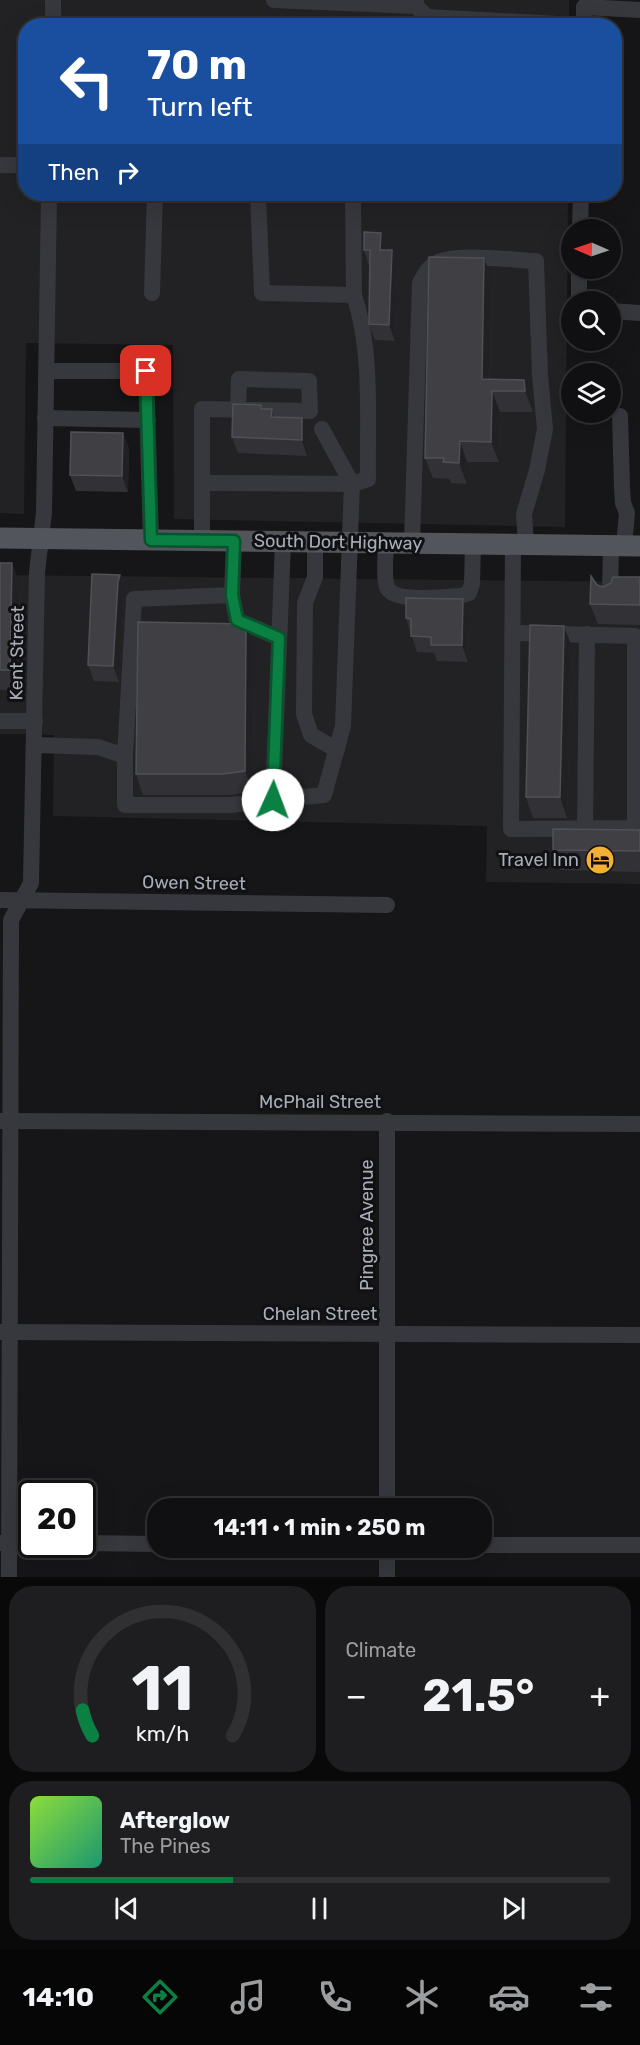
<!DOCTYPE html>
<meta charset="utf-8">
<style>
:root{--surface:#101012;--page:#1e1e20;--text:#f1f3f6;--muted:#9c9d9f;--line:#303032;--accent:#0b8043}
body{margin:0;font-family:Rubik,sans-serif;background:var(--page);color:var(--text);height:100vh;display:flex;flex-direction:column;font-size:22px;white-space:nowrap}
*{box-sizing:border-box;margin:0}
p{font-size:20px;color:var(--muted)}
.icon{flex:none;width:33px;height:33px;fill:none;stroke:currentColor;stroke-width:2;stroke-linecap:round;stroke-linejoin:round}
.map{position:relative;height:1577px;overflow:hidden}
.details{display:flex;flex-direction:column;gap:9px;padding:9px;background:#09090a;flex:1}
.details>*{flex:none}
.guide{position:absolute;left:18px;top:18px;width:604px;height:183px;border-radius:24px;box-shadow:0 6px 24px #0002,0 0 0 2px var(--line);background:#1a4fa0;color:#fff;overflow:hidden}
.needle{width:39px;rotate:272deg}
.fabs{position:absolute;left:561px;top:219px;display:grid;gap:12px}
.fabs a{display:grid;place-items:center;width:60px;height:60px;border-radius:50%;background:var(--surface);box-shadow:0 6px 24px #0002,0 0 0 2px var(--line);font-size:30px}
.speed{position:absolute;left:18px;top:1480px;display:flex;gap:12px;font-size:30px;font-weight:700;text-align:center}
.speed>*{display:grid;place-content:center;width:78px;height:78px;border-radius:50%;background:var(--surface);box-shadow:0 6px 24px #0002,0 0 0 2px var(--line);line-height:1}
.speed .limit{border:3px solid #111;border-radius:9px;background:#fff;color:#111}
.pin{position:absolute;display:grid;place-items:center;width:51px;height:51px;color:#fff;margin:-26px;border-radius:12px;box-shadow:0 3px 9px #0006}
.me{position:absolute;width:66px;margin:-33px;rotate:2deg;stroke-linejoin:round;filter:drop-shadow(0 0 4px #0008)}
.turn{display:flex;align-items:center;gap:21px;height:126px;padding:0 30px;font-size:27px}
.turn .icon{width:78px;height:78px;stroke-width:2.5}
.turn b{display:block;font-size:42px;line-height:51px}
.then{display:flex;align-items:center;height:57px;padding:0 30px;background:#0003;gap:12px;font-size:22px}
.big{font-size:45px;font-weight:700;line-height:1.1}
.details .tile{flex:1;display:flex;flex-direction:column;justify-content:center;gap:9px;min-width:0;padding:0 21px;border-radius:24px;background:var(--page)}
.details .dial{align-items:center;gap:0}
.dial svg{height:156px;overflow:visible;fill:none;stroke:var(--line);stroke-width:7;stroke-linecap:round;text-anchor:middle}
.dial text{fill:var(--text);stroke:none}
.song{display:flex;align-items:center;gap:18px}
.cover{width:72px;height:72px;border-radius:9px;background:linear-gradient(135deg,hsl(90 70% 55%),hsl(160 70% 35%))}
.played{height:6px;border-radius:3px;background:linear-gradient(90deg,var(--accent) 35%,var(--line) 35%)}
.keys{display:flex;justify-content:space-around;direction:ltr}
.heat{display:flex;justify-content:space-between;align-items:center;font-size:33px;direction:ltr}
.details .tiles{flex:1;display:grid;gap:9px;grid-template-columns:1fr 1fr}
.tile:last-child{grid-column:span 2}
.trip{position:absolute;left:147px;top:1498px;width:345px;height:60px;border-radius:24px;background:var(--surface);box-shadow:0 6px 24px #0002,0 0 0 2px var(--line);font-weight:700;line-height:60px;text-align:center}
.menu{display:flex;height:96px;justify-content:space-around;align-items:center;background:#060607;color:var(--muted)}
.menu .icon{width:42px;height:42px}
.menu .active{color:var(--accent)}
.menu b{font-size:27px;color:var(--text)}
.map>svg:first-child{display:block}
.built{fill:#222225}
.lines{fill:none;stroke-linecap:round;stroke-linejoin:round}
.minor{stroke:#37383d;stroke-width:16}
.major{stroke:#53555c;stroke-width:21}
.wall{fill:#323236}
.shaded-wall{fill:#212124}
.building{fill:#3f3f44;stroke:#4f5156;stroke-width:1.5}
.route-casing{stroke:#07532c;stroke-width:15}
.route{stroke:#0b8043;stroke-width:10}
.labels{text-anchor:middle;stroke-width:6;stroke-linejoin:round;paint-order:stroke}
.street-label{font-size:18px;fill:#a8adb8;stroke:#111113}
.poi-label{font-size:18px;fill:#a8adb8;stroke:#111113;text-anchor:end}
</style>
<div class="map">
<svg width="640" height="1577" viewBox="0 0 640 1577">
<rect width="100%" height="100%" fill="#161618"/>
<g class="built">
<polygon points="0,0 569,0 569,26 26,26 26,194 568,194 565,527 174,519 173,345 26,343 24,514 0,513"/>
<polygon points="0,575 640,582 640,884 486,882 487,826 53,816 54,735 0,734"/>
</g>
<g class="lines">
<g class="minor">
<polyline points="274,0 416,6 416,0"/>
<polyline points="416,6 427,17 559,24"/>
<polyline points="53,26 53,0"/>
<polyline points="584,26 584,7 640,10"/>
<polyline points="0,165 26,165"/>
<polyline points="353,194 354,295"/>
<polyline points="580,230 581,194"/>
<polyline points="152,293 155,194"/>
<polyline points="579,302 579,268"/>
<polyline points="610,311 640,313"/>
<polyline points="47,371 146,371 151,540"/>
<polyline points="620,416 622,487 623,503 627,513 624,546"/>
<polyline points="45,418 148,420"/>
<path d="M203,483L352,484L368,479C367,419 373,353 354,295L262,293L258,194"/>
<polyline points="202,541 202,409 310,411 309,381 239,379 238,409"/>
<polyline points="315,542 315,577 305,603 304,714 311,735 337,750"/>
<path d="M386,543C386,554 383,577 387,587C393,603 444,597 460,596L469,593L472,584L473,544"/>
<path d="M412,543L420,283C425,274 429,266 438,262C460,253 511,260 536,261L540,375L545,429L537,470L524,514L526,545"/>
<polyline points="232,595 237,620 279,638"/>
<polyline points="610,597 611,546"/>
<polyline points="513,633 635,636 635,828 511,829 513,545"/>
<polyline points="0,721 35,721"/>
<polyline points="35,745 98,747 125,756 125,805 231,805 273,800 283,542"/>
<polyline points="125,756 134,599 232,595 234,541"/>
<polyline points="273,800 324,795 343,726 352,484 322,429"/>
<polyline points="585,829 587,634"/>
<polyline points="0,900 387,905"/>
<polyline points="1,1121 640,1124"/>
<polyline points="0,1332 640,1335"/>
<polyline points="387,1509 387,1121"/>
<polyline points="0,1543 32,1543"/>
<polyline points="82,1543 158,1544"/>
<polyline points="482,1545 640,1545"/>
<polyline points="9,1577 11,920 31,883 37,572 44,513 49,194"/>
<polyline points="387,1577 387,1548"/>
</g>
<polyline class="major" points="0,538 640,546"/>
</g>
<g class="wall">
<polygon points="386,249 386,250 392,250 397,266 395,341 375,340 369,324 369,266 364,250"/>
<polygon points="492,279 490,379 524,380 532,401 533,412 500,412 499,462 467,462 467,484 451,483 449,479 433,478 425,458"/>
<polygon points="261,405 263,409 272,409 275,417 302,418 308,434 307,456 238,453 232,437"/>
<polygon points="123,433 129,449 128,492 76,491 70,475"/>
<polygon points="0,563 20,584 17,691 0,690"/>
<polygon points="120,575 126,591 124,598 119,682 94,681 88,665"/>
<polygon points="640,577 640,625 598,624 590,604 597,585 603,587"/>
<polygon points="463,599 469,615 468,662 437,661 434,653 417,652 406,618"/>
<polygon points="246,624 254,645 253,792 230,795 143,795 136,774"/>
<polygon points="572,647 567,818 533,818 526,797"/>
<polygon points="640,830 640,872 560,870 553,850"/>
</g>
<g class="shaded-wall">
<polygon points="381,233 386,249 386,266 380,250"/>
<polygon points="392,250 397,266 395,341 389,325"/>
<polygon points="484,258 492,279 489,400 482,379"/>
<polygon points="524,380 532,401 533,412 525,391"/>
<polygon points="492,391 500,412 499,462 491,442"/>
<polygon points="302,418 308,434 307,456 302,440"/>
<polygon points="123,433 129,449 128,492 122,476"/>
<polygon points="460,441 467,462 467,484 459,463"/>
<polygon points="12,563 20,584 17,691 10,670"/>
<polygon points="120,575 126,591 124,598 119,682 113,666 118,582"/>
<polygon points="463,599 469,615 468,662 462,645"/>
<polygon points="246,624 254,645 253,792 245,771"/>
<polygon points="564,626 572,647 567,818 560,797"/>
</g>
<g class="building">
<polygon points="364,232 381,233 380,250 392,250 389,325 369,324 370,250 364,250"/>
<polygon points="429,257 484,258 482,379 524,380 525,391 492,391 491,442 460,441 459,463 443,462 444,458 425,458"/>
<polygon points="233,404 261,405 261,409 272,409 271,417 302,418 302,440 232,437"/>
<polygon points="71,432 123,433 122,476 70,475"/>
<polygon points="0,563 12,563 10,670 0,670"/>
<polygon points="92,574 120,575 118,582 113,666 88,665"/>
<polygon points="591,576 597,585 603,587 611,583 613,577 640,577 640,605 590,604"/>
<polygon points="406,598 463,599 462,645 431,645 431,637 411,636 411,619 406,618"/>
<polygon points="138,622 246,624 245,771 223,774 136,774"/>
<polygon points="530,625 564,626 560,797 526,797"/>
<polygon points="553,829 640,830 640,851 553,850"/>
</g>
<g class="lines">
<g class="route-casing">
<polyline id="route" points="146,371 151,540 234,541 232,595 237,620 279,638 273,800"/>
</g>
<use href="#route" class="route"/>
</g>
<defs>
<g id="hotel-disc" transform="scale(1.5)"><circle r="9.5" fill="#f2b134" stroke="#111113"/><path d="M-6-4.5h1.5V1H6V5H4.5V3h-9V5H-6ZM-4 0a1.8 1.8 0 1 1 3.6 0ZM.5 0V-2.5h3Q6-2.5 6 0Z" fill="#111"/></g>
</defs>
<g fill-rule="evenodd">
<use href="#hotel-disc" x="600" y="860"/>
</g>
<g class="labels">
<g class="street-label">
<text transform="translate(338 542) rotate(1)" y="6">South Dort Highway</text>
<text transform="translate(17 653) rotate(-89)" y="6">Kent Street</text>
<text transform="translate(194 883) rotate(1)" y="6">Owen Street</text>
<text x="320" y="1108">McPhail Street</text>
<text transform="translate(367 1225) rotate(-90)" y="6">Pingree Avenue</text>
<text x="320" y="1320">Chelan Street</text>
</g>
<g class="poi-label">
<text x="579" y="866">Travel Inn</text>
</g>
</g>
</svg>
<div class="fabs">
<a><svg class="needle" viewBox="-14 -14 28 28"><path d="M0-13l5 13h-10z" fill="#e53935"/><path d="M0 13l5-13h-10z" fill="#9c9d9f"/></svg></a>
<a><svg class="icon" aria-label="search" viewBox="0 0 24 24"><circle cx="10" cy="10" r="6"/><path d="M15 15l6 6"/></svg></a>
<a><svg class="icon" aria-label="layers" viewBox="0 0 24 24"><path d="M12 4l9 5-9 5-9-5zM3 14l9 5 9-5"/></svg></a>
</div>
<div class="speed"><div class="limit">20</div></div>
<div class="pin" style="left:146px;top:371px;background:#d93025"><svg class="icon" aria-label="arrive" viewBox="0 0 24 24"><path d="M6 21V4h12l-3 4 3 4H6"/></svg></div>
<svg class="me" style="left:273px;top:800px" viewBox="-20 -20 40 40"><circle r="19" fill="#fff"/><path d="M0-13L10 11 0 6-10 11z" fill="#0b8043"/></svg>
<div class="trip">14:11 · 1 min · 250 m</div>
<div class="guide">
<div class="turn"><svg class="icon" aria-label="left" viewBox="0 0 24 24"><path d="M17 20v-9H6M10 6l-5 5 5 5"/></svg><div><b>70 m</b>Turn left</div></div>
<div class="then">Then<svg class="icon" aria-label="right" viewBox="0 0 24 24"><path d="M7 20v-9h11M14 6l5 5-5 5"/></svg></div>
</div>
</div>
<section class="details">
<div class="tiles">
<div class="tile dial"><svg viewBox="0 0 100 80">
<path d="M14 69A42 42 0 1 1 86 69"/>
<path d="M14 69A42 42 0 0 1 9 56" stroke="#0b8043"/>
<text x="50" y="56" font-size="32" font-weight="700">11</text>
<text x="50" y="72" font-size="11">km/h</text>
</svg></div>
<div class="tile"><p>Climate</p>
<div class="heat"><a>−</a><b class="big">21.5°</b><a>+</a></div>
</div>
<div class="tile">
<div class="song"><i class="cover"></i><div><b>Afterglow</b><p>The Pines</p></div></div>
<div class="played"></div>
<div class="keys"><svg class="icon" aria-label="previous" viewBox="0 0 24 24"><path d="M18 5L8 12l10 7zM5 5v14"/></svg><svg class="icon" aria-label="pause" viewBox="0 0 24 24"><path d="M8 5v14M16 5v14"/></svg><svg class="icon" aria-label="next" viewBox="0 0 24 24"><path d="M6 5l10 7-10 7zM19 5v14"/></svg></div>
</div>
</div>
</section>
<nav class="menu">
<b>14:10</b>
<svg class="icon active" aria-label="directions" viewBox="0 0 24 24"><path d="M12 3l9 9-9 9-9-9zM9 14v-3h6M13 9l2 2-2 2"/></svg>
<svg class="icon" aria-label="music" viewBox="0 0 24 24"><path d="M9 18V5l10-2v13"/><circle cx="6" cy="18" r="3"/><circle cx="16" cy="16" r="3"/></svg>
<svg class="icon" aria-label="phone" viewBox="0 0 24 24"><path d="M5 4h4l2 5-3 2q2 4 5 5l2-3 5 2v4C11 20 4 13 5 4z"/></svg>
<svg class="icon" aria-label="climate" viewBox="0 0 24 24"><path d="M12 3v18M4 7l16 10M4 17L20 7"/></svg>
<svg class="icon" aria-label="car" viewBox="0 0 24 24"><path d="M5 17H2v-5l4-1 3-4h7l3 4 3 1v5h-3M9 17h6M6 11h13"/><circle cx="7" cy="17" r="2"/><circle cx="17" cy="17" r="2"/></svg>
<svg class="icon" aria-label="filters" viewBox="0 0 24 24"><path d="M4 7h16M4 17h16"/><circle cx="9" cy="7" r="2"/><circle cx="15" cy="17" r="2"/></svg>
</nav>
